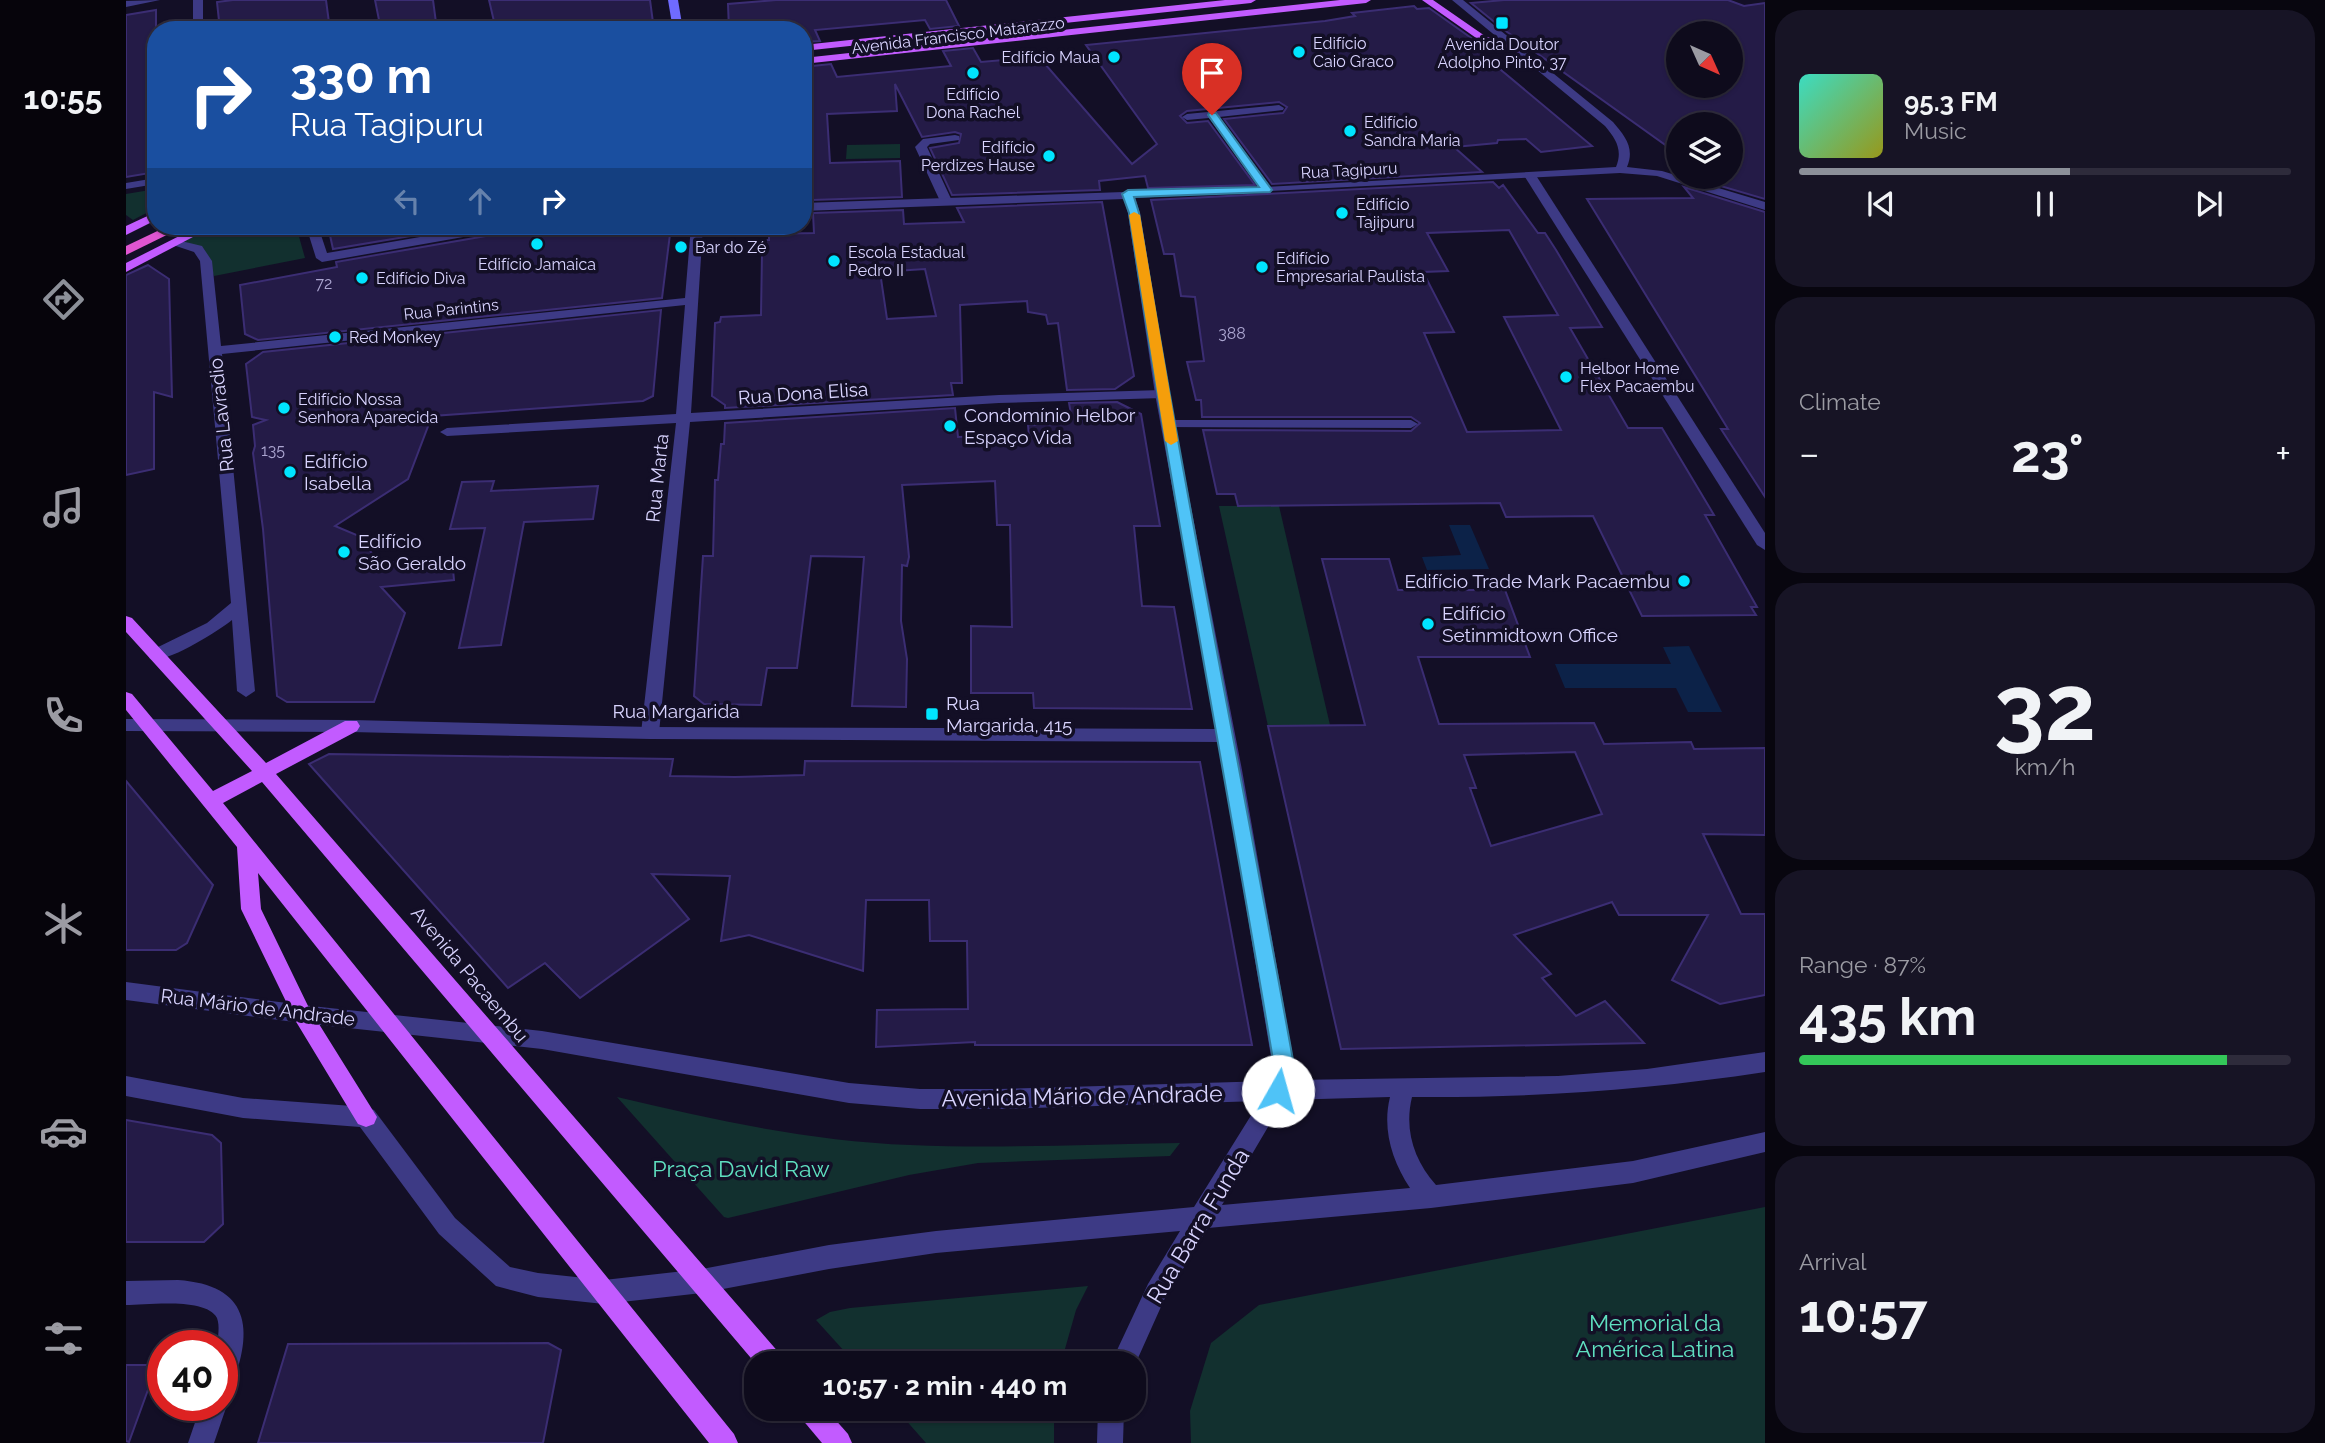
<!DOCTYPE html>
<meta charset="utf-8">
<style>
:root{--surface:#0e0b1c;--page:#171425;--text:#f1f3f6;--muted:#9b9ba3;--line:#2e2b3b;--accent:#8c9099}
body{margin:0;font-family:Raleway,sans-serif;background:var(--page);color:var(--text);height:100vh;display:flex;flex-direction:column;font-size:26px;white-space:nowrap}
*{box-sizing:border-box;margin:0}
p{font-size:23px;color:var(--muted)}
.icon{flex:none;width:38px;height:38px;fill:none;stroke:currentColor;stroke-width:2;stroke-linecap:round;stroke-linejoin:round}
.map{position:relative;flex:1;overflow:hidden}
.drawer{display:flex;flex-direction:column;gap:10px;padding:10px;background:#08060f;width:560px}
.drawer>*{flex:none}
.top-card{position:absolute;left:21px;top:21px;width:665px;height:214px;border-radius:28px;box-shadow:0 2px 5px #0004,0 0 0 2px var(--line);background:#1a4fa0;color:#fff;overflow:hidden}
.needle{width:46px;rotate:135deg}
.buttons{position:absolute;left:1540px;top:21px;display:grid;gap:14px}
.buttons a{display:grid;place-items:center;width:77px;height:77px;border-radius:50%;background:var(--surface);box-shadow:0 2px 5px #0004,0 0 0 2px var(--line);font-size:35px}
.speed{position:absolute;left:21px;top:1330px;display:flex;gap:14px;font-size:35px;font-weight:700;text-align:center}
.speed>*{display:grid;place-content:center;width:91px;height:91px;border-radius:50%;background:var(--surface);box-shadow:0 2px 5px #0004,0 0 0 2px var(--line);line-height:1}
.speed .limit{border:10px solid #d22;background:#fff;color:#111}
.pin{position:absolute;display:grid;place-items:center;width:60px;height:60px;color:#fff;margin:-72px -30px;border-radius:50% 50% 50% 0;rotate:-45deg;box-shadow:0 0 7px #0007}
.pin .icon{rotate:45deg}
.me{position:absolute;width:77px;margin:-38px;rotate:7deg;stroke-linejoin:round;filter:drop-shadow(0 0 5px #0008)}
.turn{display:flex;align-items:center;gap:24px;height:147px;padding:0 28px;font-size:32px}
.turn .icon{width:91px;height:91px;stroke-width:2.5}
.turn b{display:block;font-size:49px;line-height:60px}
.lanes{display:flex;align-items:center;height:66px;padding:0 28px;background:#0003;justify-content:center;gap:35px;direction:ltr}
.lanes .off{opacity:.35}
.big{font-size:52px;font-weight:700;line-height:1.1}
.drawer .card{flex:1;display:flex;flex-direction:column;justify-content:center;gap:10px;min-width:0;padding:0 24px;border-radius:28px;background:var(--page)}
.drawer .dial{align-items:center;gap:0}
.dial b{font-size:91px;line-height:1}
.song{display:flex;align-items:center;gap:21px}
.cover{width:84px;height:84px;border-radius:10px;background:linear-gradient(135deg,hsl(170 70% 55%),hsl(60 70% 35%))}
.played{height:7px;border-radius:4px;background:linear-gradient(90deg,var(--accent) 55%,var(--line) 55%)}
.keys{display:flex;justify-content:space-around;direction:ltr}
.heat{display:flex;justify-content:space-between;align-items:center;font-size:38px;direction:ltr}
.charge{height:10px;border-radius:5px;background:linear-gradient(90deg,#34c759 87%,var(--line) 0)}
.trip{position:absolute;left:618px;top:1351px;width:402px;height:70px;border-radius:28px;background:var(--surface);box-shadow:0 2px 5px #0004,0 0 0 2px var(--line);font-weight:700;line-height:70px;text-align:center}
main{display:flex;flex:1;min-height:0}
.tab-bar{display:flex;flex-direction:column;width:126px;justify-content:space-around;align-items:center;background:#06040b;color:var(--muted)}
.tab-bar .icon{width:49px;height:49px}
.tab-bar .on{color:var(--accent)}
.tab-bar b{font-size:32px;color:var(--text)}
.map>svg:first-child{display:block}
.green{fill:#12302f}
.water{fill:#0c2248}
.building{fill:#241b47;stroke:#3b2d73;stroke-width:2;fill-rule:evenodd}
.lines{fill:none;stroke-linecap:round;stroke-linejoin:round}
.minor{fill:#3d3a85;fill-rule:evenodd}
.tertiary{fill:#3d3a85;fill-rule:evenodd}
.secondary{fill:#6f6bff;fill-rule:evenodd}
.primary{fill:#c25bff;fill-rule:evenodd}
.trunk{fill:#e055d1;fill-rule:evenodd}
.route{fill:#4fc3f7;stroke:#337fa1;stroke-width:2}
.slow{fill:#f59e0b}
.poi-dot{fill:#00e5ff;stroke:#130f26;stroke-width:2.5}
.labels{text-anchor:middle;stroke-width:7;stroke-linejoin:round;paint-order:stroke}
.far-street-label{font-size:16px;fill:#d9d4ff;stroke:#130f26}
.far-poi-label{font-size:16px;fill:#d9d4ff;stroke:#130f26;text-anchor:start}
.number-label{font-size:16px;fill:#aca6d1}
.street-label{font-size:19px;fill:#d9d4ff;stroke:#130f26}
.poi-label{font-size:19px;fill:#d9d4ff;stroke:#130f26;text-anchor:start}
.near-street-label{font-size:23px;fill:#d9d4ff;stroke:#130f26}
.near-park-label{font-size:23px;fill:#5fe0c0;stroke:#130f26}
</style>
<main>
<nav class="tab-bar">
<b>10:55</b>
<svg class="icon on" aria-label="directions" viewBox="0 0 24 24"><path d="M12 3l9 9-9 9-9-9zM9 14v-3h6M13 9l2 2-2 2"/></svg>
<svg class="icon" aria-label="music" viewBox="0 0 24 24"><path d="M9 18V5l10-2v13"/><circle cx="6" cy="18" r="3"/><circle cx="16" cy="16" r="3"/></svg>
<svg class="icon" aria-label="phone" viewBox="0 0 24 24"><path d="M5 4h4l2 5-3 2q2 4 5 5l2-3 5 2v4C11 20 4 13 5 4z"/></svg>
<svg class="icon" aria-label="climate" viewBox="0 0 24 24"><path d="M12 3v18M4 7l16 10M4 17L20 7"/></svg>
<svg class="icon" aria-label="car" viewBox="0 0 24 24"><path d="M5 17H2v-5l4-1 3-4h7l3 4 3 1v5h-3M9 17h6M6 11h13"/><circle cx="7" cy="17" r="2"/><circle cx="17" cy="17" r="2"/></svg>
<svg class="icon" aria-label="filters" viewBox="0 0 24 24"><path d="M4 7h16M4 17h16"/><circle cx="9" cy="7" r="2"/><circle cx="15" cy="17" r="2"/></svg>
</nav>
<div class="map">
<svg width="1639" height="1443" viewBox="0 0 1639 1443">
<rect width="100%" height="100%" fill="#130f26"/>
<g class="green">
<polygon points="774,144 774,158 720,159 721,145"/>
<polygon points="30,189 30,208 7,220 0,215 0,194"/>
<polygon points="88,226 170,226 179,258 88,276 78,249 57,241"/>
<polygon points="1093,506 1153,506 1204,725 1142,726"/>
<path d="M491,1097C587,1120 684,1141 784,1145C874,1149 964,1144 1054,1143L1044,1156L852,1163L783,1175L602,1218L598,1217Z"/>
<polygon points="1639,1207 1639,1443 1065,1443 1064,1411 1085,1343 1133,1305"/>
<polygon points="962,1286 950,1310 935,1363 729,1363 690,1320 704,1312 724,1308"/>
<polygon points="770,1409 928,1409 928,1443 800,1443"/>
</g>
<g class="water">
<polygon points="1323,525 1344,525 1363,569 1301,570 1296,557 1335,555"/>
<polygon points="1563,646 1596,712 1562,712 1550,688 1439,688 1429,664 1545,664 1537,647"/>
</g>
<g class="building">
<polygon points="107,0 200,0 204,30 94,30 91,2"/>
<polygon points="249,0 307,0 311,30 255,30"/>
<polygon points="363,0 524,0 528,30 370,30"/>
<polygon points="650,0 820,0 833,26 804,29 799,20 689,30 694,41 677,42 677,30 603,30 602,4"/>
<path d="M1378,0H1602L1618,6L1639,3V199L1564,177H1605V124H1552V154L1377,29L1345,3ZM1552,33H1605V86H1552Z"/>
<polygon points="1288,6 1291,9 1303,8 1351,42 1364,47 1357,55 1466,146 1415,152 1400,139 1372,140 1371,143 1328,147 1356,172 1146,184 1098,119 1157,113 1161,107 1153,102 1061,111 1054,116 1061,123 1082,121 1129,185 1022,188 1019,176 973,181 974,190 826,195 804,148 833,143 835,134 829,132 796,137 769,84 771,111 701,114 704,163 774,161 776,197 686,200 685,181 677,182 677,67 705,64 711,77 825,66 817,51 847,48 855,62 913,57 1006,164 1031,144 960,45 1199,21 1229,16 1226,13"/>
<polygon points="30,10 30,172 0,177 0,15"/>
<path d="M1367,182L1373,188L1377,185L1412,233H1419L1430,250L1476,327L1444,328L1502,428H1536L1588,515H1579L1631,607H1625L1630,615L1516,616L1467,516L1380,517L1374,503L1112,506L1109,494H1091L1077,430L1285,431L1294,423L1285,417H1076L1075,400H1070L1061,362L1078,361L1069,297L1055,296L1048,254H1038L1025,200ZM1383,230L1432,315L1378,317L1435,430L1341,432L1298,333L1328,332L1297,272L1322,271L1301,233Z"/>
<polygon points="1558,187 1639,212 1639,497 1595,429 1602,429 1461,199 1567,198"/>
<path d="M976,202L1008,376L989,389L941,390L932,323L922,324L920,315L902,312L901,301L834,305L836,383H825L827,395L599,408V405L586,396L589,323L594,322L595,317L635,315L636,253L638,240H643V234L688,233L687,213L777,210L778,224L838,222L831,208ZM799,269L810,316L761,319L754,272Z"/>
<polygon points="202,226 344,226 207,249"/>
<polygon points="385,226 389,226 390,234 430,226 545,226 536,298 132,340 119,334 114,285 211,267 210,262 377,233"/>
<polygon points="22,265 43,279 46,397 28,392 28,469 0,475 0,275"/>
<polygon points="535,310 527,396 517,401 306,416 282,479 209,526 233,536 253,563 326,559 328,580 255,587 279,613 248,702 161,702 151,696 137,529 127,453 129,446 127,425 140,420 126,417 120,364 137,352"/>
<polygon points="991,402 1015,414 1034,526 1008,526 1016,606 1048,607 1066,709 908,708 907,693 845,693 845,626 886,627 884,525 871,525 869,481 776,485 783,557 781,566 776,565 775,621 781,659 780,707 726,706 738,557 685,556 671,668 641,668 635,705 578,704 568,696 577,556 587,556 589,480 592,480 595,444 598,444 599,423 829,408 832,437 854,436 855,439 903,436 902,425 931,424 929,414 945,414 943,403"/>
<polygon points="368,481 365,491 472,486 467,519 398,522 375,645 333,648 359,528 324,529 336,482"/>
<path d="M1196,559H1263L1272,590H1379L1404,657H1292L1313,724L1468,723L1478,744L1565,742L1568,749L1639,748V835L1577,834L1615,914H1639V995L1594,1004L1546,980L1582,915H1493L1486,902L1388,935L1425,974L1416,978L1450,1016L1479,1001L1518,1043L1215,1049L1142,726L1239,725ZM1449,752L1476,814L1365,846L1344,788H1350L1338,755Z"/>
<polygon points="203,754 547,759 544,776 609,777 678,775 679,761 1074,762 1126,1045 849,1045 849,1042 750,1047 751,1010 842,1009 841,941 804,941 803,900 740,900 737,971 623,935 595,941 604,876 526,874 563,919 454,998 419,963 382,988 183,764"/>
<polygon points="0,781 87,885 61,943 50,950 0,950"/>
<polygon points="0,1120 86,1135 95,1143 97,1224 78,1242 0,1242"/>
<polygon points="422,1343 435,1350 417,1443 132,1443 162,1344"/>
<polygon points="0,1365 31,1365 3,1442 0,1441"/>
</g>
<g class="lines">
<g class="minor">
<polygon points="34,0 0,7 0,1"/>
<polygon points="1153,105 1158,108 1157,110 1093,117 1147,190 1141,193 1137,192 1083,118 1061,120 1056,117 1061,114"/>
<polygon points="829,135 833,136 833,140 804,144 801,147 826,201 820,204 814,201 789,147 797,139"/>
<polygon points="1401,175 1411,177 1639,533 1639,550 1631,545 1399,177"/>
<polygon points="30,178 30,184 0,189 0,183"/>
<polygon points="180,226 192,226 201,253 358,226 383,226 377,230 196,262 190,258"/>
<path d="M565,226H577L565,413L873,395L1036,390L1043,394L1036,398L873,403L564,422L533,733L530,738H518L515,733L550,423L321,436L314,432L321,428L550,414L559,305L96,354L129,691L120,697L111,691L106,620C92,631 41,664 24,659L22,655L24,651L81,623L105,603L74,261L68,252L47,245V239L76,246L86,261L95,346L559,298Z"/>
<polygon points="1042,420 1285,420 1292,424 1285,428 1037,427 1037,421"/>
<path d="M52,1280C123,1285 129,1328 105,1388L96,1391V1346H91C92,1337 94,1326 91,1318C80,1297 21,1305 0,1305V1281Z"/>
<polygon points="96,1396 101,1405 88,1443 62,1443 75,1405 96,1405"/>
</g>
<g class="tertiary">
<rect x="67" y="0" width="10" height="30"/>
<path d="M1326,0H1337L1487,122C1499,136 1509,148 1501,167L1536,171L1639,202V210L1531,176L1494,173L1009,198L1014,213L1043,394L1116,770L1169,1069L1166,1080L1432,1076L1521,1069L1639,1052V1072C1521,1090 1405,1098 1286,1097C1278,1130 1288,1160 1310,1185L1507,1161L1639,1132V1152L1507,1183L1305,1208L1082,1228L1038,1300L1008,1367V1363H985L1022,1284L1054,1231L810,1253L703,1269L576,1293L478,1304L412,1297L370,1286L313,1234L234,1127L117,1118L0,1096V1076L117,1098L240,1107L248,1110L329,1218L384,1267L412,1273L478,1280L576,1269L703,1245L810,1231L1068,1207L1134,1101L874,1109H794L723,1103L416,1049L176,1023L0,1000V982L176,1005L416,1031L723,1083L794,1089H874L1144,1081L1147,1069L1093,742L524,739L225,732L0,731V719L225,720L524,727L1091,729L1029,394L1002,213L998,199L677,211V203L1141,187L1490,167C1497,150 1490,139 1479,126ZM1264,1097C1256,1129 1266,1161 1284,1188L1096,1205L1158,1100Z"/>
<polygon points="972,1409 998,1409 997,1443 971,1443"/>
</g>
<polygon class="secondary" points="542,0 552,0 557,30 547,30"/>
<g class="primary">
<polygon points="1099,0 1130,0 1125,3 677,51 677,45"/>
<polygon points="1214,0 1245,0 1240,3 677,64 677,58"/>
<polygon points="1296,0 1307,0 1359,36 1396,50 1391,53 1353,40"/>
<polygon points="30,212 30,220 0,235 0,226"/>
<polygon points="73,226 88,226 0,272 0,263"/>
<polygon points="0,616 6,618 140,763 219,721 231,721 234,726 231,731 150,774 654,1354 657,1363 630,1364 136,782 97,803 608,1434 612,1443 583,1443 132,873 135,909 183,1008 251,1117 248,1124 240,1127 232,1124 169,1020 115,909 111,847 0,710 0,692 6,694 87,791 126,771 0,632"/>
<polygon points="671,1409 700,1409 722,1434 726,1443 696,1443 675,1418"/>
</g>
<polygon class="trunk" points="42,226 59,226 0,255 0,246"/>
</g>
<path class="route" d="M1083,113H1090L1146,190L1144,192L1008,197L1013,213C1059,496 1116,777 1167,1060C1168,1072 1165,1086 1159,1097L1152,1100L1145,1097C1140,1086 1148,1072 1147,1060C1100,777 1045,496 1003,213L996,194L1002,190L1133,187L1082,115Z"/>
<polygon class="slow" points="1008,212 1014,215 1052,441 1045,445 1039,441 1003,215"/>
<g class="poi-dot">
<rect x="1369" y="16" width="14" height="14" rx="3.5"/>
<circle cx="1173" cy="52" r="7"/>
<circle cx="988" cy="57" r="7"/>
<circle cx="847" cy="73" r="7"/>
<circle cx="1224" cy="131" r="7"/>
<circle cx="923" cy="156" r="7"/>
<circle cx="1216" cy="213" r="7"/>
<circle cx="411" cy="244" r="7"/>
<circle cx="555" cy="247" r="7"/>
<circle cx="708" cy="261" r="7"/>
<circle cx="1136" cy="267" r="7"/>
<circle cx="236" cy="278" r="7"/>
<circle cx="209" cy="337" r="7"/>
<circle cx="1440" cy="377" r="7"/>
<circle cx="158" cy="408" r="7"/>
<circle cx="824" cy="426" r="7"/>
<circle cx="164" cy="472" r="7"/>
<circle cx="218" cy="552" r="7"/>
<circle cx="1558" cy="581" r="7"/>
<circle cx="1302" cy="624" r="7"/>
<rect x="799" y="707" width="14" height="14" rx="3.5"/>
</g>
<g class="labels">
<g class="far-street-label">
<text transform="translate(832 35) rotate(-7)" y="6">Avenida Francisco Matarazzo</text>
<text transform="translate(1223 170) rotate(-3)" y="6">Rua Tagipuru</text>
<text transform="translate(325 309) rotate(-6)" y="6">Rua Parintins</text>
</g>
<g class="far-poi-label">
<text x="1187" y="49">Edifício<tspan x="1187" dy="18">Caio Graco</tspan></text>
<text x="1376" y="50" text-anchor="middle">Avenida Doutor<tspan x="1376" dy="18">Adolpho Pinto, 37</tspan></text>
<text x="974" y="63" text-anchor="end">Edifício Maua</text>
<text x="847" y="100" text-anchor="middle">Edifício<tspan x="847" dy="18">Dona Rachel</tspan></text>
<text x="1238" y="128">Edifício<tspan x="1238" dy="18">Sandra Maria</tspan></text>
<text x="909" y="153" text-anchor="end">Edifício<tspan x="909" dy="18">Perdizes Hause</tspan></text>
<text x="1230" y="210">Edifício<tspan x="1230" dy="18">Tajipuru</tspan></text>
<text x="569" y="253">Bar do Zé</text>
<text x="722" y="258">Escola Estadual<tspan x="722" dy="18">Pedro II</tspan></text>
<text x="1150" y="264">Edifício<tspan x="1150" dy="18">Empresarial Paulista</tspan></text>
<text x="411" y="270" text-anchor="middle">Edifício Jamaica</text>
<text x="250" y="284">Edifício Diva</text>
<text x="223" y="343">Red Monkey</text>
<text x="1454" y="374">Helbor Home<tspan x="1454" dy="18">Flex Pacaembu</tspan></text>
<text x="172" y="405">Edifício Nossa<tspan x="172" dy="18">Senhora Aparecida</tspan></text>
</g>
<g class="number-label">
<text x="198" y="289">72</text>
<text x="1106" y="339">388</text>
<text x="147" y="456">135</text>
</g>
<g class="street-label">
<text transform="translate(677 393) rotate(-4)" y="7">Rua Dona Elisa</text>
<text transform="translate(95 415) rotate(-96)" y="7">Rua Lavradio</text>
<text transform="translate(531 478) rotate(-84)" y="7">Rua Marta</text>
<text x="550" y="718">Rua Margarida</text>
<text transform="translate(344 974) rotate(50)" y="7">Avenida Pacaembu</text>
<text transform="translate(132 1007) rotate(7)" y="7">Rua Mário de Andrade</text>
</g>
<g class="poi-label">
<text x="838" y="422">Condomínio Helbor<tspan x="838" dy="22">Espaço Vida</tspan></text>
<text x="178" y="468">Edifício<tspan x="178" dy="22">Isabella</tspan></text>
<text x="232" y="548">Edifício<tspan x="232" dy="22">São Geraldo</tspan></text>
<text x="1544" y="588" text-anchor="end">Edifício Trade Mark Pacaembu</text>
<text x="1316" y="620">Edifício<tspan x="1316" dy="22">Setinmidtown Office</tspan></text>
<text x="820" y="710">Rua<tspan x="820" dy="22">Margarida, 415</tspan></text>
</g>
<g class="near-street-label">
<text transform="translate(956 1096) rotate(-1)" y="8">Avenida Mário de Andrade</text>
<text transform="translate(1072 1226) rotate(-59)" y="8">Rua Barra Funda</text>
</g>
<g class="near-park-label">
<text x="615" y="1177">Praça David Raw</text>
<text x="1529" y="1331">Memorial da<tspan x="1529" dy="26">América Latina</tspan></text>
</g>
</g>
</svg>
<div class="buttons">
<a><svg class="needle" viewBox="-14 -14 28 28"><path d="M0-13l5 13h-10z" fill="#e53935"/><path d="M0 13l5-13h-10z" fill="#9b9ba3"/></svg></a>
<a><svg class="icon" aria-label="layers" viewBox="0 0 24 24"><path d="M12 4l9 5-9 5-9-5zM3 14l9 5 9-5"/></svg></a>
</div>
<div class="speed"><div class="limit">40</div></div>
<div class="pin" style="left:1086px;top:115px;background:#d93025"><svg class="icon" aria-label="arrive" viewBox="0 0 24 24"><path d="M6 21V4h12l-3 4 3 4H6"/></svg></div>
<svg class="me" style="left:1152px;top:1091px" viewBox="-20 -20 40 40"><circle r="19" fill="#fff"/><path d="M0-13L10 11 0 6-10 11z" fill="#4fc3f7"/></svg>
<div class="trip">10:57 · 2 min · 440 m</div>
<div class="top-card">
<div class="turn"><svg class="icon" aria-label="right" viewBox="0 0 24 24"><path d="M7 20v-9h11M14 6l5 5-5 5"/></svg><div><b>330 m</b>Rua Tagipuru</div></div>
<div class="lanes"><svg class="icon off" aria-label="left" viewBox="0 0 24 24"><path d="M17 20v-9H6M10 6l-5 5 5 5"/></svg><svg class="icon off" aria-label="ahead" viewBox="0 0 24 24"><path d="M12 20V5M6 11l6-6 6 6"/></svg><svg class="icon" aria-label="right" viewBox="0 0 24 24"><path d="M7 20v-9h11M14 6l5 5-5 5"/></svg></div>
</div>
</div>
<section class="drawer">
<div class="card">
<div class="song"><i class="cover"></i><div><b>95.3 FM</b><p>Music</p></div></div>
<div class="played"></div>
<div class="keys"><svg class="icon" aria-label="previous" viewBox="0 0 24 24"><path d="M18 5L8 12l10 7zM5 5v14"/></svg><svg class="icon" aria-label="pause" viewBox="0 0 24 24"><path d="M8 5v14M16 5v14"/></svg><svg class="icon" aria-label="next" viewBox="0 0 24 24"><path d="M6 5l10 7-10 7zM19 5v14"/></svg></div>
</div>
<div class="card"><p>Climate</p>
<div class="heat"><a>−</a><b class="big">23°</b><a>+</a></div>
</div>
<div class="card dial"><b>32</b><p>km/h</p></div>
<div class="card"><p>Range · 87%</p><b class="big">435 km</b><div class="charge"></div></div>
<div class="card"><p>Arrival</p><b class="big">10:57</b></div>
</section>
</main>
